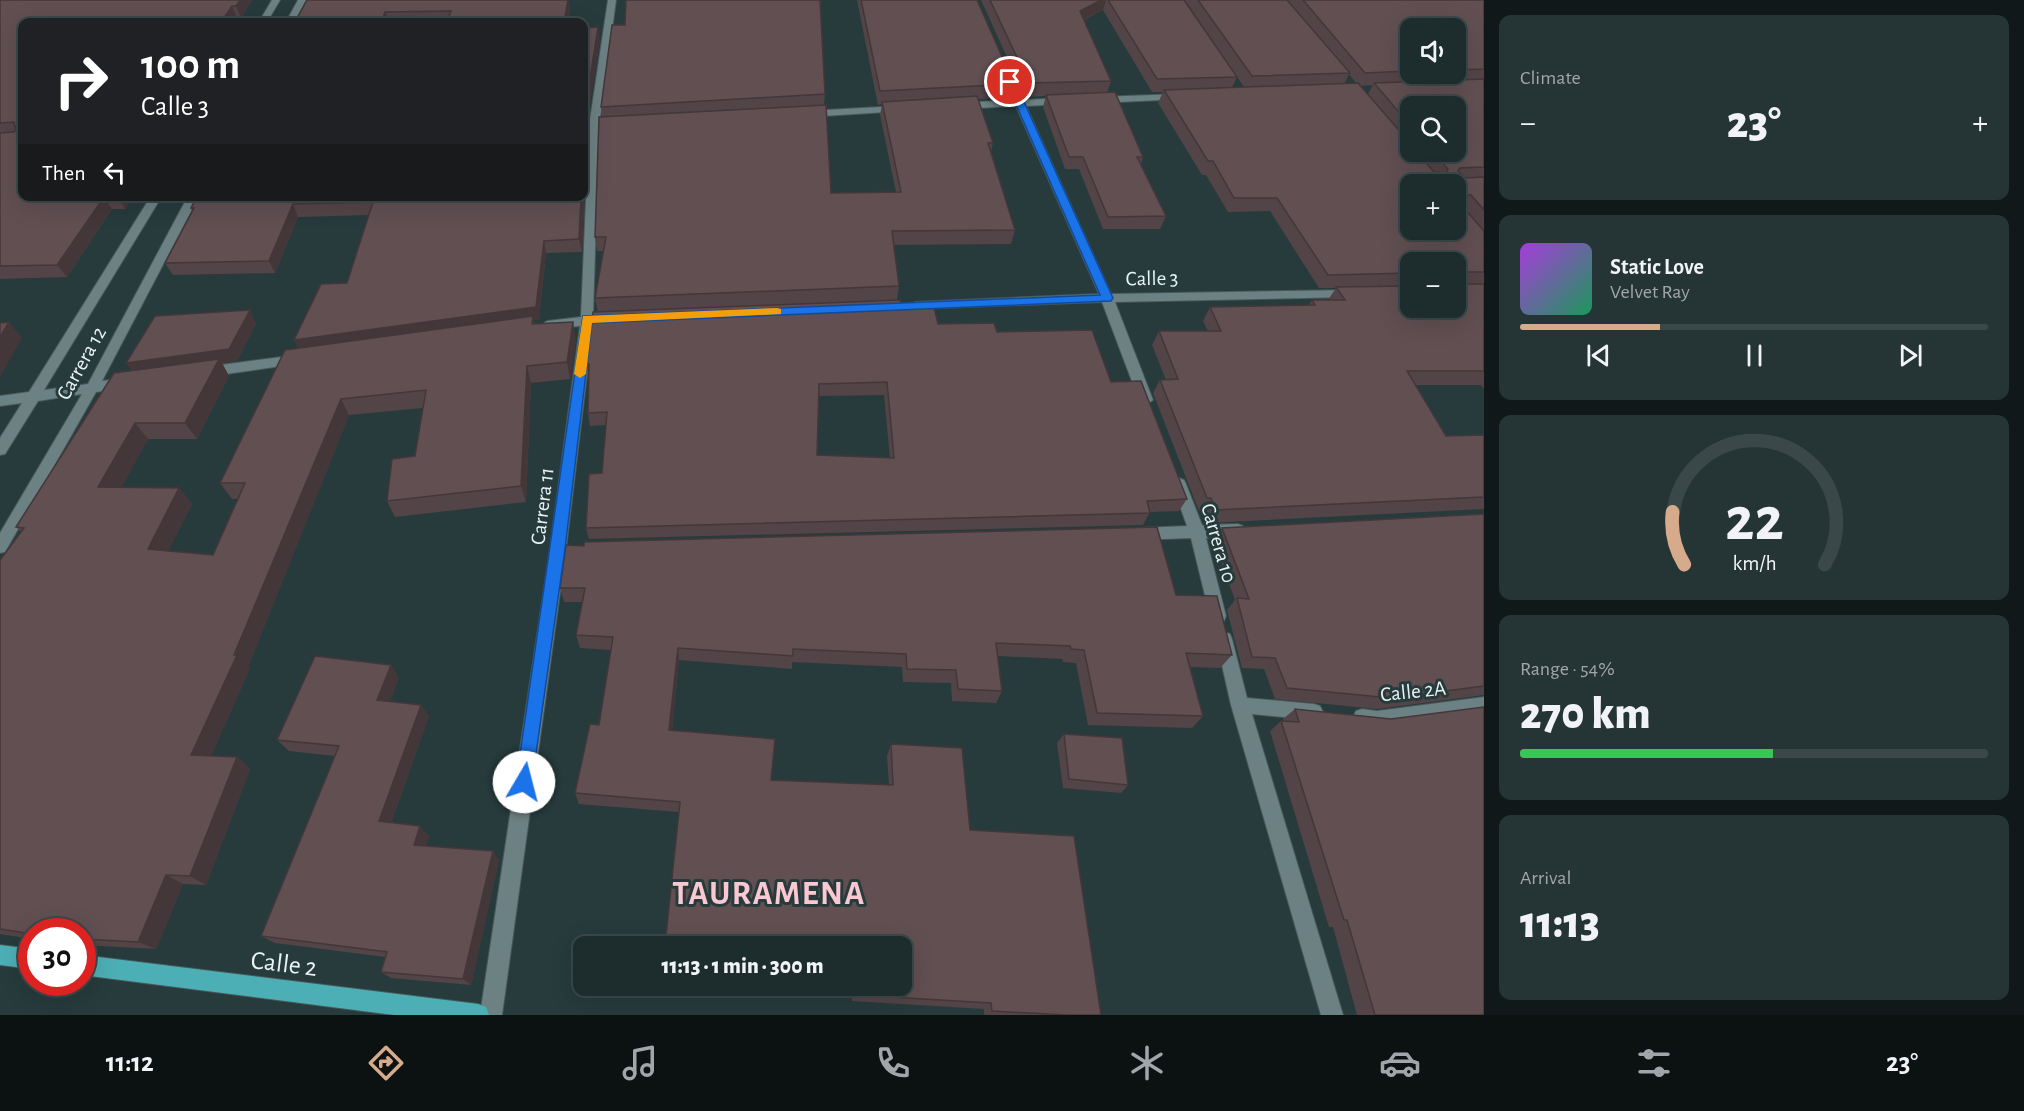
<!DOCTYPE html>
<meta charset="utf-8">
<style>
:root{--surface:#1d2c2d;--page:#253435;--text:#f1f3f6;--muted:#a0a7aa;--line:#3b4849;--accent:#d6ab8b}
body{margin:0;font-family:"Alegreya Sans",sans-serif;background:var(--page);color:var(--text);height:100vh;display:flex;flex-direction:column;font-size:22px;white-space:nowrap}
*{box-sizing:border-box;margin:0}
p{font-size:20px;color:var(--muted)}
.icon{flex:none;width:33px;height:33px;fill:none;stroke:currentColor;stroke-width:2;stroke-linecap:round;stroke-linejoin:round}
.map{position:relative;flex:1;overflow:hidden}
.sheet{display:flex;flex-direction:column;gap:15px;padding:15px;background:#101819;width:540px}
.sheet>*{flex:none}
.top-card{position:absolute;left:18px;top:18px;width:570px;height:183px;border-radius:12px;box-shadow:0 6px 24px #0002,0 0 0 2px var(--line);background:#202124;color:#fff;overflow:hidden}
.buttons{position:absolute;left:1400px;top:18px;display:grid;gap:12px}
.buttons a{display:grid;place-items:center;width:66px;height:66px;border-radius:12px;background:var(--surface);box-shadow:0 6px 24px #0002,0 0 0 2px var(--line);font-size:30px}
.speed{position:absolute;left:18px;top:918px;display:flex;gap:12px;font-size:30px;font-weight:700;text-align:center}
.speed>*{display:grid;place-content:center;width:78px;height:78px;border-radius:50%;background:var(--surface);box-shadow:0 6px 24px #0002,0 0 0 2px var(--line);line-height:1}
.speed .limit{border:9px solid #d22;background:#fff;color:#111}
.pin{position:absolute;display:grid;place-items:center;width:51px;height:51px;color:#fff;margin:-26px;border:3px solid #fff;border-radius:50%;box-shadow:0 2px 6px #0007}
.me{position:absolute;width:66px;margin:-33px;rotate:8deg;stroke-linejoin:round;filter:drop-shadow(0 0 4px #0008)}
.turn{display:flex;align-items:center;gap:21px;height:126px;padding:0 24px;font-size:27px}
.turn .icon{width:78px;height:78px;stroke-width:2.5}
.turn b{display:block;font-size:42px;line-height:51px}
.then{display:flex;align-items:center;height:57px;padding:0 24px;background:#0003;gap:12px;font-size:22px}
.big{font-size:45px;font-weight:800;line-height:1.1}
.sheet .widget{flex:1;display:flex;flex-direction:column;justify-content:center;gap:9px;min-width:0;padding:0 21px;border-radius:12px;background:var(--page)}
.sheet .dial{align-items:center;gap:0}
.dial svg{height:156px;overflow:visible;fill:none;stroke:var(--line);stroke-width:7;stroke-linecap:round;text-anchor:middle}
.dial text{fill:var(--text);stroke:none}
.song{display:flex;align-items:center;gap:18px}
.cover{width:72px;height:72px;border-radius:9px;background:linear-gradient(135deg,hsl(280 70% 55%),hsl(150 70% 35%))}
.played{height:6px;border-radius:3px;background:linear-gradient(90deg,var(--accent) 30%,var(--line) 30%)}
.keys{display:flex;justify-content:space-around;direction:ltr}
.heat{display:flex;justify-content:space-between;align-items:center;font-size:33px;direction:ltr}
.charge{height:9px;border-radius:4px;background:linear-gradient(90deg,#34c759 54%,var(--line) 0)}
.trip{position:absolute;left:573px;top:936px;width:339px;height:60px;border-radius:12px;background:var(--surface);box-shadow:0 6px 24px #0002,0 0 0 2px var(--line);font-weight:800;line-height:60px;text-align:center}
.tab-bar{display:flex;height:96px;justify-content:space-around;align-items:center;background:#0c1212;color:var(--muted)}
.tab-bar .icon{width:42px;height:42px}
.tab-bar .selected{color:var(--accent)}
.tab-bar b{font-size:27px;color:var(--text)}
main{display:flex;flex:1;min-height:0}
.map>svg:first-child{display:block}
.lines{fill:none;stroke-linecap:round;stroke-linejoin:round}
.minor-casing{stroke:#475859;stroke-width:2}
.major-casing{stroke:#475859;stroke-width:2}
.minor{fill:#6c8183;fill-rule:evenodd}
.major{fill:#4dafb6;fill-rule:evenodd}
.wall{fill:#534447;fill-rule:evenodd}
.shaded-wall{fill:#443739}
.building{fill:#614f52;stroke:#443739;stroke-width:1.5;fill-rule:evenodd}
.route{fill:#1a73e8;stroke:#114b97;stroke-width:1.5}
.slow{fill:#f59e0b}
.labels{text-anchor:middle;stroke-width:6;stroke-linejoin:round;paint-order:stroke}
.street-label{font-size:21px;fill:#e8f3f4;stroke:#273b3c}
.near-street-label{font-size:26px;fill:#e8f3f4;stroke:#273b3c}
.near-district-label{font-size:33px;font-weight:bold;letter-spacing:1.5px;fill:#fbc7d1;stroke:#273b3c}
</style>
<main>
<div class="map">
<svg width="1484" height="1015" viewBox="0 0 1484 1015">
<rect width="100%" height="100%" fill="#273b3c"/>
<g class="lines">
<g class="minor-casing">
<g id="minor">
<polygon points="272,0 280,0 267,22 259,22"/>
<polygon points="298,0 306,0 294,22 286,22"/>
<polygon points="608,0 616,0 599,126 593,316 612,314 618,318 612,322 593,324 566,549 502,1015 480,1015 550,549 580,326 547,329 541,325 547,321 581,317 589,126"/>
<polygon points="1004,66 1009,69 1023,100 1064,98 1069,101 1064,104 1026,106 1111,294 1350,290 1356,294 1354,297 1115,302 1153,400 1146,405 1139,400 1102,302 911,309 909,306 915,302 1099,294 1016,106 959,109 954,106 959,103 1013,100 999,69"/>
<polygon points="1181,94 1184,95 1184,99 1097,103 1092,100 1097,97"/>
<polygon points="899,106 904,109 903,111 807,117 802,114 807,111"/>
<polygon points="151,196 162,196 44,390 88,384 188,196 199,196 102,381 125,378 132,383 125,388 96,392 5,552 0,553 0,533 82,394 38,401 5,454 0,455 0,438 22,403 0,406 0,396 29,392"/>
<polygon points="297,355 304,360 302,363 205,377 198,372 205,367"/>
<polygon points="1179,478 1184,480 1186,484 1202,525 1238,524 1243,526 1246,530 1243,534 1206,538 1226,616 1224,621 1218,623 1212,621 1210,616 1191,538 1139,540 1134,538 1131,534 1134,530 1139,528 1187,526 1172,484 1174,480"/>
<polygon points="1224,632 1230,634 1232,639 1247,698 1314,704 1320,706 1323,712 1320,718 1314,720 1252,714 1343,1015 1321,1015 1231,705 1216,639 1218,634"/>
<polygon points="1484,697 1484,713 1377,727 1356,723 1353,717 1356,711 1362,709 1377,711"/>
</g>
</g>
<g class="major-casing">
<g id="major">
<polygon points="0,945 32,949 32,969 0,965"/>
<polygon points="82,955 478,1004 486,1007 489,1015 394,1015 82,975"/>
</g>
</g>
<use href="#minor" class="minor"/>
<use href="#major" class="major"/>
</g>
<g class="wall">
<polygon points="0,0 252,0 241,18 237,18 22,196 134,196 125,209 112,209 67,277 0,279"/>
<polygon points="307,0 568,0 570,10 568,22 295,22"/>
<polygon points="857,0 977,0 1014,84 1011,97 978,99 993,143 991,151 1015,230 1011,244 894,245 899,286 897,300 598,312 595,298 604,251 597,251 595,237 602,117 601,107 825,94 824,105 831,193 896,192 880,115 882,104 878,105"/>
<path d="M981,0H1184L1237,77L1232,87H1244L1185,0H1484V389L1481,385H1415L1446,436L1484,435V509L1207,523L1202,510L1199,511L1153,393L1160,380H1166L1152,345L1159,331H1208L1203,321L1210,307L1309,305L1312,300H1328L1336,288H1319L1270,211L1228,212L1206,175H1202L1158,103L1163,92H1152L1103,10L1084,20L1111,81L1107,93L1143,157L1141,164L1166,216L1160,229H1103L1079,169H1065L1043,107L1046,96L1025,97ZM1410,28H1455V74H1410ZM1349,74L1356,83L1344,84ZM1373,85L1368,94L1361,86ZM1410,106L1455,152H1410ZM1410,262L1455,308H1410Z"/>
<polygon points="584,28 600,39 587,122 585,123 587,132 582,252 546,253 539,320 534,320 535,324 576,339 570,379 531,383 526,502 395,517 387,501 415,456 423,408 349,415 248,667 250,668 211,756 237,757 250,769 206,885 183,884 156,949 82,945 82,932 32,932 32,939 0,934 0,560 21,532 16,527 132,371 256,323 237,361 222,363 229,376 197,439 148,439 121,487 179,488 192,504 168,551 213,555 238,499 232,499 220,483 298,348 347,283 369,215 298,217 275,273 173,275 165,263 192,211 191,208"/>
<path d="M901,304L938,324L997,332L1111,382L1187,499L1179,511L1150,512L1143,525L589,539L586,528L602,473L606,425L590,426L588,413L589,376L586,364ZM884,395L890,458L817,455L819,396Z"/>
<polygon points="1484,514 1484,695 1377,709 1275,699 1264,669 1242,668 1227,610 1235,600 1213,540 1222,528"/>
<polygon points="560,588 1176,595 1232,655 1220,668 1190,667 1203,716 1192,728 1088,725 1076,663 1063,662 1062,659 998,656 1002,691 996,703 952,701 951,683 903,682 902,667 792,662 792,669 679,660 672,730 771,780 889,785 887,756 891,744 970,830 1101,1015 984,1015 984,1009 852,1001 852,997 664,986 902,986 678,812 579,804 575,793 599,725 611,650 580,648 576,635 583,602 564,602"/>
<polygon points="399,677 390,701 429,716 391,823 429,836 425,846 499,860 471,985 391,978 381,972 385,957 275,943 261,936 335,756 289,751 277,740"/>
<polygon points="1295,709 1391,719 1484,1015 1357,1015 1333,927 1329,927 1270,731 1281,721 1283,721 1283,719"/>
<polygon points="1064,734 1128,785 1121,793 1063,788 1057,743"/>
</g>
<g class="shaded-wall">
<polygon points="240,0 252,0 241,18 236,6"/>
<polygon points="568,0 570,10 568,22 564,22"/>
<polygon points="1101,0 1106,0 1103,10 1076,23 1080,11"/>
<polygon points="232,6 237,18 234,22 221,22"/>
<polygon points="385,12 389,22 382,22 382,21"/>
<polygon points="598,27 600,39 587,122 585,123 587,132 582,252 579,239 581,196 584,196 584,110"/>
<polygon points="118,196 134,196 125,209"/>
<polygon points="104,197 112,209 67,277 57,265"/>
<polygon points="293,204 298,217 275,273 269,261"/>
<polygon points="544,241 546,253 539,320 534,320 537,332 300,352 294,340"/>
<polygon points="250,310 256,323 237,361 222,363 229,376 197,439 185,423 135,375 126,363"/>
<polygon points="9,322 22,338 0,377 0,337"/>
<polygon points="573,322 576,339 570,379 567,362"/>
<polygon points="527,366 531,383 526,502 521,486"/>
<polygon points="341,399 349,415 248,667 250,668 206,767 191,755"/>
<polygon points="135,423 148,439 113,503 98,487"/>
<polygon points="179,488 192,504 162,564 148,549"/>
<polygon points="678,648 679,660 671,742 669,730"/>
<polygon points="391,665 399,677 386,712 377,700"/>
<polygon points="421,705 429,716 388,831 379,821"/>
<polygon points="237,757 250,769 206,885 190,876"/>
<polygon points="420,826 429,836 423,854 414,845"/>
<polygon points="493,851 499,860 471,985 463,979"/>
<polygon points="166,875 183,884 156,949 138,942"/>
</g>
<g class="building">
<polygon points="0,0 240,0 236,6 232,6 221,22 22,22 22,196 118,196 104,197 57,265 0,266 0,133 14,132 16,130 14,122 0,123"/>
<polygon points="307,0 568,0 564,22 447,22 451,11 385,12 382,21 376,21 375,22 295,22"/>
<polygon points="626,0 820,0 825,94 601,107 612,25 625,25"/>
<polygon points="861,0 977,0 1014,84 880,91"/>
<polygon points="990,0 1101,0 1080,11 1111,81 1029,83"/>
<polygon points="1108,0 1184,0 1237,77 1157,79"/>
<polygon points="1198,0 1287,0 1350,73 1252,76"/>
<polygon points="1303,0 1484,0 1484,69 1455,70 1455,28 1410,28 1410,71 1365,73"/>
<polygon points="598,27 585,110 584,110 584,28"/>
<path d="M1484,79V167L1460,168L1458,171L1465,178L1484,177V210L1471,195L1463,194V207L1484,231V272H1466L1463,274L1464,284H1484V371H1407L1446,436L1484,435V497L1215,510L1211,498H1207L1160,380L1178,379L1159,331H1221L1210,307L1315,305L1312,300H1345L1336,287L1410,286V308H1455V262H1410V273L1328,275L1277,198H1234L1213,161H1208L1164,90L1358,83L1410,143V152H1417L1434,172L1446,173L1448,169L1433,152H1455V106H1410V125L1374,83ZM1410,184H1455V230H1410Z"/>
<polygon points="1115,92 1143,157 1137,157 1166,216 1108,217 1083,157 1069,157 1046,95"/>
<polygon points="977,96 993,143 988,143 1015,230 892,231 899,286 595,298 606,237 595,237 599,117 826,105 831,193 901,192 882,102"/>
<polygon points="584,120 585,120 584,150"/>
<polygon points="197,196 581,196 579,239 544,241 536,307 294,340 321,284 347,283 373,202 293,204 269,261 165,263 194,208 191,208"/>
<path d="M900,300L901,304L933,303L938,324L994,323L997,332L1092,330L1111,382L1141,381L1187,499L1147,501L1150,513L586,528L589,474L602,473L607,412L588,413L589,364H586L593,312ZM887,382L894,458L817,455L819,384Z"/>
<polygon points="250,310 229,349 126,363 155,316"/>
<polygon points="533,316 532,324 573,322 567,362 527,366 521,486 387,501 392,459 415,456 426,390 341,399 234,655 237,655 191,755 237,757 190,876 166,875 138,942 82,939 82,932 32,932 32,934 0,929 0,560 24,528 16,527 114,373 219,359 185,423 135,423 98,487 179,488 148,549 213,555 245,483 220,483 285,350"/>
<polygon points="9,322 0,337 0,323"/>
<polygon points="1484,514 1484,686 1391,698 1287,688 1275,658 1252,657 1237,598 1249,599 1222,528"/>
<polygon points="1157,527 1176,595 1217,596 1232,655 1186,653 1203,716 1097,713 1084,650 1071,649 1070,646 996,643 1002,691 958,689 956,670 907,669 906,654 793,649 793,656 678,648 669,730 775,739 771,780 893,785 891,744 962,748 970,830 1074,836 1101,1015 1067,1015 992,1011 991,1003 856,995 855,992 758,986 902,986 902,946 665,946 680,802 575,793 590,724 599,725 613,637 576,635 585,588 560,588 566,545 584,546 584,542"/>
<polygon points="315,656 391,665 377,700 421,705 379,821 420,826 414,845 493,851 463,979 381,972 387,952 261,936 339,746 277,740"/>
<polygon points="1484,707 1484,1015 1375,1015 1347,920 1344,920 1281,721 1299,722 1295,709 1391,719"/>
<polygon points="1064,734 1122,738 1128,785 1069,779"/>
</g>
<polygon class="route" points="1010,79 1015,82 1113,298 1111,301 592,323 565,549 532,782 530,788 524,790 518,788 516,782 583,316 1100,295 1006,82"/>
<polygon class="slow" points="777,308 781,309 781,314 592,323 586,374 580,378 574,374 583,316"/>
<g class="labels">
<g class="street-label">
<text transform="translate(1152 278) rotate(-1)" y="7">Calle 3</text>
<text transform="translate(81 363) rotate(-61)" y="7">Carrera 12</text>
<text transform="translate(542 506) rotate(-83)" y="7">Carrera 11</text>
<text transform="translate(1219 543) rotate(74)" y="7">Carrera 10</text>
<text transform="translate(1413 691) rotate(-6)" y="7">Calle 2A</text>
</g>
<g class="near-street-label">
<text transform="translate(284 963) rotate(7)" y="9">Calle 2</text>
</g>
<g class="near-district-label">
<text x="769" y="904">TAURAMENA</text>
</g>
</g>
</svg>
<div class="buttons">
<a><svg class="icon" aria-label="sound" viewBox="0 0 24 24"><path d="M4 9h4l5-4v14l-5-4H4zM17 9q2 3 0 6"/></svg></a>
<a><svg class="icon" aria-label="search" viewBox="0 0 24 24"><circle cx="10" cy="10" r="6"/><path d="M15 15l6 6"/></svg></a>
<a>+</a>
<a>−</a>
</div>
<div class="speed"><div class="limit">30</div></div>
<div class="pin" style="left:1010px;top:82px;background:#d93025"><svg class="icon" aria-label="arrive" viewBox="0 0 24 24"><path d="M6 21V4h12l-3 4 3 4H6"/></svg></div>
<svg class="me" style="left:524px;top:782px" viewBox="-20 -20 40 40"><circle r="19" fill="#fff"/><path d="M0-13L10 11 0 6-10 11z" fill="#1a73e8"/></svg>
<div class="trip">11:13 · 1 min · 300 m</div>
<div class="top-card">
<div class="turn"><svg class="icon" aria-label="right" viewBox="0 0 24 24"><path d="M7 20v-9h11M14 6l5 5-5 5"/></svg><div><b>100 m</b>Calle 3</div></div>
<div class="then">Then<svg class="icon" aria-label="left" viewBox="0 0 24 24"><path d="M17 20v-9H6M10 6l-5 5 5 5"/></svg></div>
</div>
</div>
<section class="sheet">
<div class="widget"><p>Climate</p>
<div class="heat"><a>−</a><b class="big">23°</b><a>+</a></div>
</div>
<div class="widget">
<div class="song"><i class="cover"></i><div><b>Static Love</b><p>Velvet Ray</p></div></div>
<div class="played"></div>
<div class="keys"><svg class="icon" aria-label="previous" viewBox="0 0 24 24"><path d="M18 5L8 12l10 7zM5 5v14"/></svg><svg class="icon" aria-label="pause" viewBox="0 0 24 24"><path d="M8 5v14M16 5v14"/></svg><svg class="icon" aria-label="next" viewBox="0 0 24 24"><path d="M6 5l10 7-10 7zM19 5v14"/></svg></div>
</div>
<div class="widget dial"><svg viewBox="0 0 100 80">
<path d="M14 69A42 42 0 1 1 86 69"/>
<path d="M14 69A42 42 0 0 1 8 42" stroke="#d6ab8b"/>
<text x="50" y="56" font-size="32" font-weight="700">22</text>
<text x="50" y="72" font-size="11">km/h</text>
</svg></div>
<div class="widget"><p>Range · 54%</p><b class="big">270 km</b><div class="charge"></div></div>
<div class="widget"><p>Arrival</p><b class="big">11:13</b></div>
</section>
</main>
<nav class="tab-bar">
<b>11:12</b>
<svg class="icon selected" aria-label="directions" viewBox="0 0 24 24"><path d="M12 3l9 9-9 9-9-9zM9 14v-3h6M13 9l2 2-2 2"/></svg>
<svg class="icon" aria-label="music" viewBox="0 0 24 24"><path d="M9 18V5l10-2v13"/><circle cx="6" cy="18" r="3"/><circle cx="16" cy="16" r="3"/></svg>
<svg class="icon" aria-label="phone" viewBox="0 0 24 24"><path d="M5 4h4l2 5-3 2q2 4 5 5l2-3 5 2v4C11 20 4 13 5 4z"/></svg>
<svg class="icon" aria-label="climate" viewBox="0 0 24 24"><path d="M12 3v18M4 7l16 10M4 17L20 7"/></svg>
<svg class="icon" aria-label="car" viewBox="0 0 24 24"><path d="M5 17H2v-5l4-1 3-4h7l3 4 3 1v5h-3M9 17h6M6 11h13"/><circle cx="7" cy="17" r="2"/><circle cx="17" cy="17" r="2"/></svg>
<svg class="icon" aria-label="filters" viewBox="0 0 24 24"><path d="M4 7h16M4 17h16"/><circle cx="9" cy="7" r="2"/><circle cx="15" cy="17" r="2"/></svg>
<b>23°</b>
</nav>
